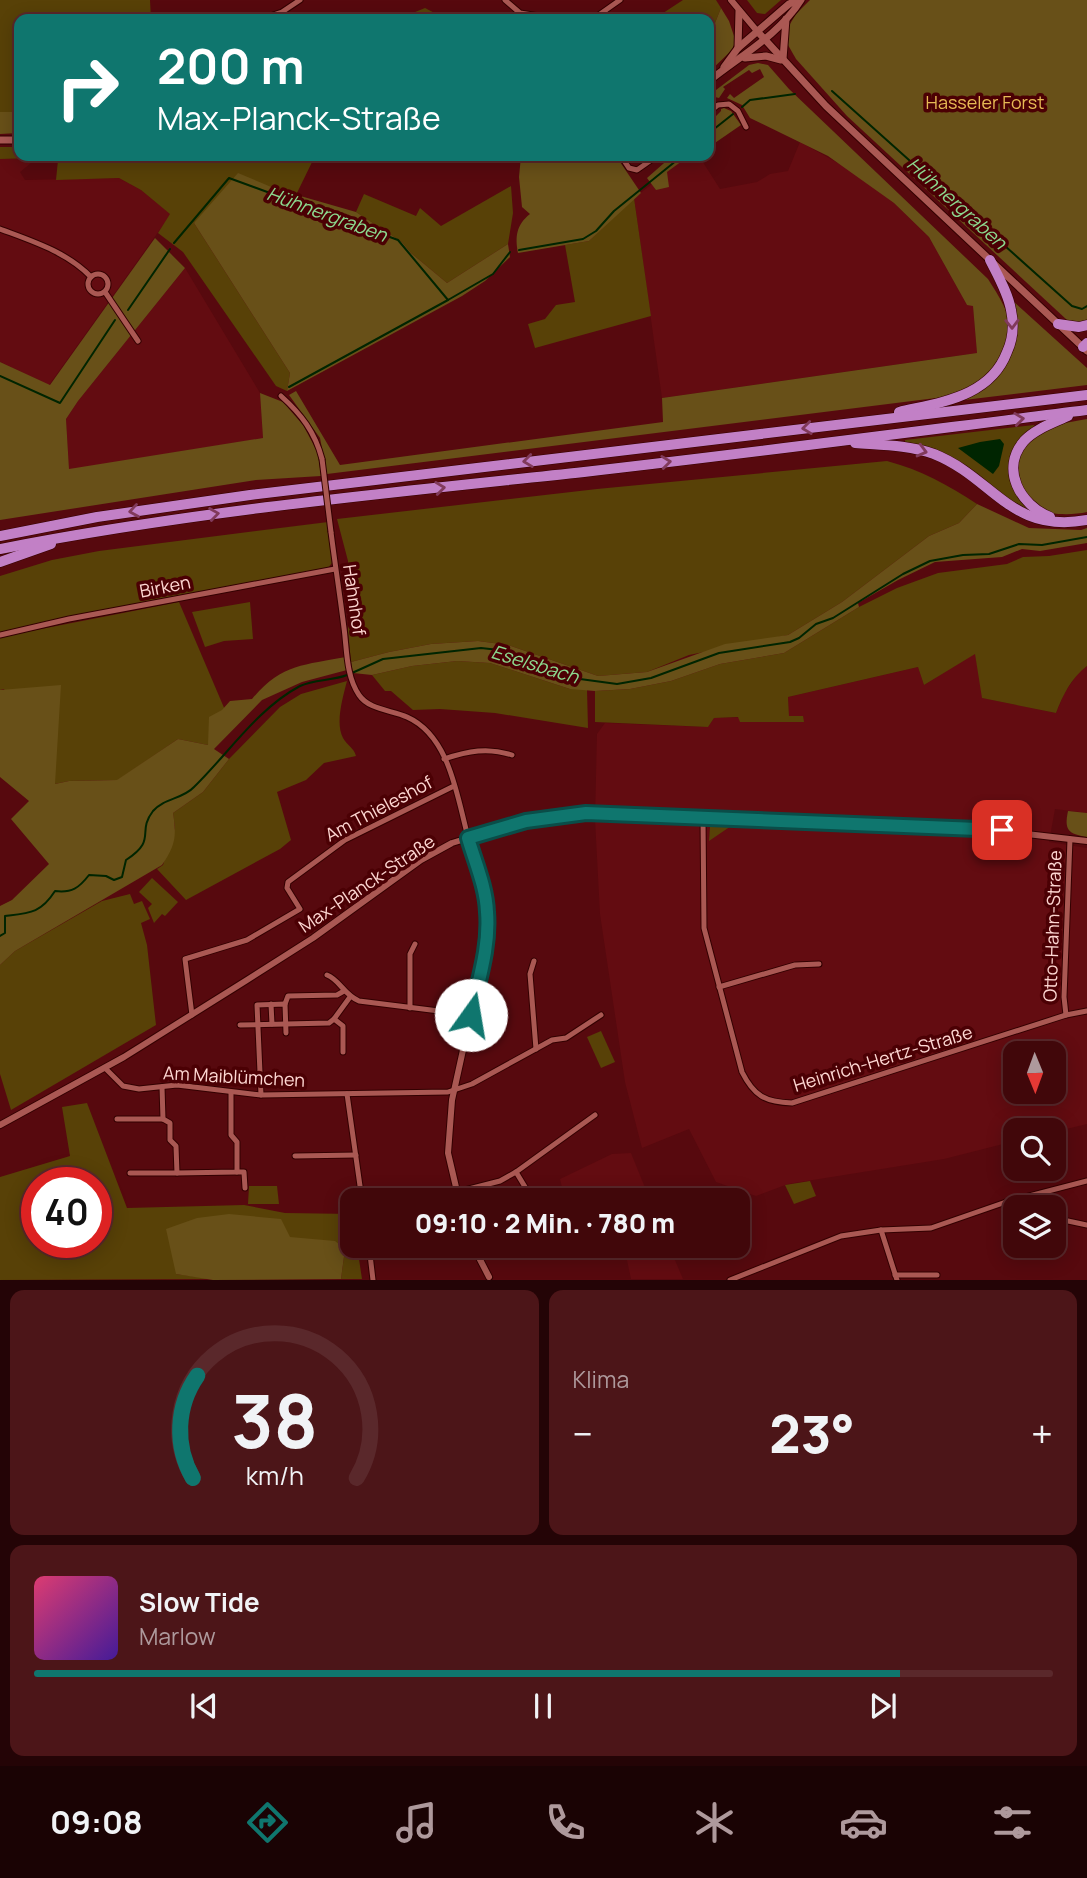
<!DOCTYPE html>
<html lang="de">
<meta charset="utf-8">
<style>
:root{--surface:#41070a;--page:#4c1518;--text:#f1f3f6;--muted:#ae999c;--line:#5a282b;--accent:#0f766e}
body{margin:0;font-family:Manrope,sans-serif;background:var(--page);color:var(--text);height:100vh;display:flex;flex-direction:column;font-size:26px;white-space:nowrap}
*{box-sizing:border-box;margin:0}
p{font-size:23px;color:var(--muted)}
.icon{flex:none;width:38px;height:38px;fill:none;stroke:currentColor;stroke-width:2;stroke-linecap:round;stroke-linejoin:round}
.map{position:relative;height:1280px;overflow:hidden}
.panel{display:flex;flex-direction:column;gap:10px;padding:10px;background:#240406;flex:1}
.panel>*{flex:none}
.guide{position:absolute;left:14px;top:14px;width:700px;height:147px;border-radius:14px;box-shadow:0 4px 18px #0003,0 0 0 2px var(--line);background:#0f766e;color:#fff;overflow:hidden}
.needle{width:46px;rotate:179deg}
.controls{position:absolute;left:1003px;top:1041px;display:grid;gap:14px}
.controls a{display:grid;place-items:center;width:63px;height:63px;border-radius:14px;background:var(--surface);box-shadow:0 4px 18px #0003,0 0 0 2px var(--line);font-size:35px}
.speed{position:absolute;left:21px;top:1167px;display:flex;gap:14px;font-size:35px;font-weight:700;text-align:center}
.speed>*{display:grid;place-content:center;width:91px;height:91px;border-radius:50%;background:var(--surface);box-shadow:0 4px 18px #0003,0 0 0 2px var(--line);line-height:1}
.speed .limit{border:10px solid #d22;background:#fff;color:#111}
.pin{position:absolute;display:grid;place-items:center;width:60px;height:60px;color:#fff;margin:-30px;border-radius:14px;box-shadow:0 4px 10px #0006}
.me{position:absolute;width:77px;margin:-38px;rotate:13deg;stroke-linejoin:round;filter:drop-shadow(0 0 5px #0008)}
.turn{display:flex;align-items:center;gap:24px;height:147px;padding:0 28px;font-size:32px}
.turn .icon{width:91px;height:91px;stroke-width:2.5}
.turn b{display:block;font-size:49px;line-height:60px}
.big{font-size:52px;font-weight:800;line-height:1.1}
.panel .tile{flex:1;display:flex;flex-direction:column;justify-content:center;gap:10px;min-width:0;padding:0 24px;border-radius:14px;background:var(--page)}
.panel .dial{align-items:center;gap:0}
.dial svg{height:182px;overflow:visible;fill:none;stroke:var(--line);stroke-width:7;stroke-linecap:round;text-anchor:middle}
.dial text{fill:var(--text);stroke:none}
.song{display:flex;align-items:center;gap:21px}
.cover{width:84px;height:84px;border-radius:10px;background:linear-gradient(135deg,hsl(340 70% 55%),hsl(260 70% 35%))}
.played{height:7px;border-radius:4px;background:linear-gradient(90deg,var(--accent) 85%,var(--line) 85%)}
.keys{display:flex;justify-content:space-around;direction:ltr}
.heat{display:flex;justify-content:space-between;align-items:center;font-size:38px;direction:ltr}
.panel .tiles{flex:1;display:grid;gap:10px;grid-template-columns:1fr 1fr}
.tile:last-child{grid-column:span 2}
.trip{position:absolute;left:340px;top:1188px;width:410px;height:70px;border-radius:14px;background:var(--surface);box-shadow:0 4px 18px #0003,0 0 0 2px var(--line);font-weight:800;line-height:70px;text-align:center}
.tab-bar{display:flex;height:112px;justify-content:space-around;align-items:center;background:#1a0304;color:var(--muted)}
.tab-bar .icon{width:49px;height:49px}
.tab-bar .active{color:var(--accent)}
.tab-bar b{font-size:32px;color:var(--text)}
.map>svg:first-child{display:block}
.built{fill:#630c11;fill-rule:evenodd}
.green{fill:#584107;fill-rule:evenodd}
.forest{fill:#685018}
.water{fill:#002501}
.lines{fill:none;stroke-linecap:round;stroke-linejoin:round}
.stream{stroke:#002501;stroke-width:2}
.minor-casing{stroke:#330001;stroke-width:7}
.tertiary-casing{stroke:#330001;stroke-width:8}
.secondary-casing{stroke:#330001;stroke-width:9}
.motorway-casing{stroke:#330001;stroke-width:11}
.minor{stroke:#aa5853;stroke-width:5}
.tertiary{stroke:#aa5853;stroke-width:6}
.secondary{stroke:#aa5853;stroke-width:7}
.motorway{stroke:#c280c6;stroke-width:10}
.minor-bridge-casing{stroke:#330001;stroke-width:7;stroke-linecap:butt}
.minor-bridge{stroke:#aa5853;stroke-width:5}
.oneway{stroke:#813a5b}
.route-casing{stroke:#0a4d48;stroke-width:18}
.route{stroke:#0f766e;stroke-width:12}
.labels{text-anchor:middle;stroke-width:7;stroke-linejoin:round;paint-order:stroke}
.park-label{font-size:18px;fill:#e7ba55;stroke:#4b0004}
.street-label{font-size:18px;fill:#fed7d3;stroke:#4b0004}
.water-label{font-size:19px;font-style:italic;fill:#8cd88e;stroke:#4b0004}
</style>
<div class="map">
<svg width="1087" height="1280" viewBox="0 0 1087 1280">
<rect width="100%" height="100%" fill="#57090e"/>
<g class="built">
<polygon points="800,142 847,168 894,203 929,237 967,305 973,305 977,353 662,398 634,198 652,184 656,190 667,172 689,156 699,156 720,189 757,182 770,174 788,171"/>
<polygon points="37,158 20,172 25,180 119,178 141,190 171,214 49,385 0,362 0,159"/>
<polygon points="185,268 260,393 263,438 69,470 66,419 78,401"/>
<path d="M975,653L983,698L1056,713L1064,694L1078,673L1087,666V813L1055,809L1049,842L1087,848V1124L1054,1132L1015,1130V1141L944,1159L788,1184L756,1196L716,1182L689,1129L642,1148L625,1082L600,914L595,819L597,734L605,723L708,727L714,718L789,716L788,697L918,667L924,685ZM1015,1054H1054V1092H1015Z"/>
<polygon points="631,1153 650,1200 565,1200 560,1179 612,1154"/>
<polygon points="624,1246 669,1246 683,1279 631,1279"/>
</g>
<g class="green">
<polygon points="0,0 150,0 151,19 19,19 19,112 0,112"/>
<polygon points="683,0 716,0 721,8 709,38 709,19 654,19"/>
<polygon points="747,0 781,0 765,14 757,13"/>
<polygon points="425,8 446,19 398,19"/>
<polygon points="0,147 19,147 19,156 39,156 37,158 0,159"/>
<polygon points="50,156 315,156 296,195 276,189 194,223 290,373 287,391 276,386 183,252 158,233 170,214 141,190 119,178 56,180 58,160 50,158"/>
<polygon points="511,186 513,213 508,244 447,283 411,253 402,242 356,212 364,194 416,216 420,208 441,226"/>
<polygon points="634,198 651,316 535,348 528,324 545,319 556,305 575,302 565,245 589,241"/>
<polygon points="1034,425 1035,428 1017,446 1036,514 1031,515 960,465 905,443 905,440"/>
<path d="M887,461C921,470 948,485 977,504L959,523L929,536L842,602L788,635L689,655L647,672L598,676L508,645L478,641L431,644L389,652L351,662L348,632V561L337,519L597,489Z"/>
<polygon points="328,522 332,563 328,568 0,633 0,576 52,560 99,551"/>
<path d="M1087,550V666C1071,678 1063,695 1056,713L982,698L975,654L924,685L918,667L788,697L789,716H803L804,722H740L738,717L714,718L708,727L595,722V691L630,689L671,681L720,664L784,653L859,607L897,588L938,573L1007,564L1023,557L1049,556Z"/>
<polygon points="179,602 225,710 208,745 178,739 118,780 69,781 55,784 4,689 0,690 0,637"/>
<polygon points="250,602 253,639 224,641 205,647 192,612"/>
<polygon points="457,661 490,663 570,689 587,689 588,728 495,713 440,709 413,710 391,691 385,691 372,675 412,666"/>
<path d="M347,681C343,697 335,723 343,738C347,745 354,748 356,756L324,763L306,780L277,792L291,840L280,849L186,900L157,869L163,865L175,828L173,813L203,792L229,759L280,707L301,694Z"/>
<polygon points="718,823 734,824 709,841 710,827"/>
<polygon points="152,878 178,902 165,916 162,914 154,923 148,908 152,904 139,892"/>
<polygon points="130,894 134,904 142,901 150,919 141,923 147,945 156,1025 11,1110 0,1074 0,965 15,951 102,901"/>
<polygon points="601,1031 615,1062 601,1068 587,1037"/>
<path d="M87,1103L127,1208L244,1205L285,1213L352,1214V1246H357L362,1279H341L345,1249L176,1274L213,1279L0,1280V1177L70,1156L62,1107ZM37,1183H96V1242H37Z"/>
<polygon points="810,1181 816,1196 794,1204 785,1185"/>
<polygon points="249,1186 277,1186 279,1204 248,1204"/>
</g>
<g class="forest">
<polygon points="810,0 1087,0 1087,323 1072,322 1067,320 847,116 796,59 788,45 787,29 796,14"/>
<polygon points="721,8 729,21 734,36 737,37 732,50 709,72 709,38"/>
<path d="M758,63L768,65L789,89L988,279C995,290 1003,302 1007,314C1010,322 1008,333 1006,341C997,374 975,388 944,397L327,474L320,438L289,395L296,391L340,465L663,422L662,398L977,353L973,306L967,305L929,237L894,203L828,156L750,118L742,105L727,98L730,94L734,98L764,77L760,69L752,73L749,70L723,87L725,89L719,98L715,97L716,90L749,65Z"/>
<polygon points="724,108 731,111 741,125 709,147 709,123 721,111 721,109"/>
<polygon points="0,112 19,112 19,133 0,134"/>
<path d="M521,156H616L641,193L589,241L518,253C515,237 516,225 530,214L522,207L519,177Z"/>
<polygon points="672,156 689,156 667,172 669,187 656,190 647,178"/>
<polygon points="238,173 276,189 356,212 402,242 411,253 447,283 508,244 510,257 485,281 462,296 287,391 290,373 194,223"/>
<polygon points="155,238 185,268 78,401 66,419 69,469 263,438 260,393 283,402 303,425 318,453 321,476 256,480 0,520 0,362 50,385"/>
<path d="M1013,301L1087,368V385L956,401C981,395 1009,374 1013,346C1015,332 1013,316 1013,301Z"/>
<path d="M1087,419V512C1073,515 1051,516 1038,508C1015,491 1010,454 1035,436C1051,425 1068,422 1087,419Z"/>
<polygon points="977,504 1029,528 1081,530 1087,528 1087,543 1040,551 1022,549 1002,557 935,562 898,580 858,603 859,607 784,653 720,664 671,681 630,689 595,691 570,689 490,663 457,661 412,666 372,675 353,673 351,662 389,652 431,644 478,641 508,645 598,676 647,672 725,644 788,635 842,602 929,536 959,523"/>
<path d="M346,657L347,670L302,682L262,700L214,749L229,759L203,792L173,813C177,837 175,846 162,865L15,951L0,965V906L12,900L49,864L11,819L29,801L0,777V690L61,685L55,784L69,781L117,780L178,739L208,745L209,717L222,710L230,701L252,699C281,664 304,665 346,657Z"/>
<path d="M1068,811L1087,813V837C1068,834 1064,830 1068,811Z"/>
<polygon points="229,1214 281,1219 290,1237 335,1241 345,1249 341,1279 213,1280 176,1274 166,1229 197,1218"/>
</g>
<polygon class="water" points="1000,439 1004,444 999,466 993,474 958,448 980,442"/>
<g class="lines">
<g class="stream">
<polyline points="832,91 1072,306 1082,309 1087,306"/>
<polyline points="742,107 750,100 795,94"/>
<polyline points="709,133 733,114"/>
<polyline points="174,243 229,178 398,240 448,300 493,274 510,252"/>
<polyline points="519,250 583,239 596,231 614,211 682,156"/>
<polyline points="128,310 170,249"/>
<polyline points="0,376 60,403 115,320"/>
<polyline points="289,387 448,300"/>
<polyline points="352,673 383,659 481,648 499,650 518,656 580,679 617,684 651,678 719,653 790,642 799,638 816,624 833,618 903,574 930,561 963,555 989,554 1019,544 1042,545 1087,537"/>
<path d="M0,936L5,933V916C30,913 41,913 55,891C72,893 79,888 89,875L106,876L114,880L122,877L126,860C158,839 136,833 153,811C164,798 183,799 194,787C229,753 257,709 300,686C314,679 332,681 347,675"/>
</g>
<g class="minor-casing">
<g id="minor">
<polyline points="505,0 520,13 558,19"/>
<polyline points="261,19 282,12 300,0"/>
<polyline points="593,19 620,0"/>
<polyline points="709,112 718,105 729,104 738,111 746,127"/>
<polyline points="621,156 629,168 637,170 657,156"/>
<path d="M0,229C32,241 67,252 91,277"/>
<circle cx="98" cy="284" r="10"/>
<polyline points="105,292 138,341"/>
<path d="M281,396C301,414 315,432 322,459"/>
<path d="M331,532C335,564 340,596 344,628C347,650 346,676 359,695C369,710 392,710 407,717C450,736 457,797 468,837"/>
<polyline points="0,635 69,619 335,569"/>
<path d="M444,759C468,751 488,747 512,755"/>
<path d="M703,817L704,928L742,1072C754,1096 765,1102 792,1103L1066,1015L1087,1011"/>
<polyline points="534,961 530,974 536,1049"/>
<path d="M327,975C340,980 343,994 359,1001L471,1015"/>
<polyline points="719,987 795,965 819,964"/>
<polyline points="271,1004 272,1024"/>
<polyline points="285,1004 288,996 337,995 344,991"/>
<polyline points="410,1008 410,954 415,944"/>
<polyline points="192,1015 185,959 247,940 300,909 287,888 288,882 345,840 454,786"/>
<polyline points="1066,1015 1064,997 1070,839"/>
<polyline points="334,1019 343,1026 343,1052"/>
<polyline points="240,1025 329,1023 334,1019 350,997"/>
<polyline points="105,1068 123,1086 139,1089 177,1085 261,1095 448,1092 472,1084 552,1040 566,1038 601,1015"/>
<polyline points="162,1087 163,1119 170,1123 170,1140 176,1146 177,1173 237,1172 237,1142 231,1135 231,1092"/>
<polyline points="347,1094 362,1200"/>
<polyline points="261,1095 257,1005 285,1004 286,1033"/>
<polyline points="117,1119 163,1119"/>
<polyline points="295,1156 356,1155"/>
<polyline points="237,1172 244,1172 245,1188"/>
<polyline points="516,1172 533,1200"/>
<polyline points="130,1173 177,1173"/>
<polyline points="457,1192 500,1181 516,1172 595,1115"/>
<polyline points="1006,1202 1009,1207 1015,1209"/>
<polyline points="1054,1218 1087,1225"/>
<polyline points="881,1230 897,1280"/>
<polyline points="369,1246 373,1280"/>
<polyline points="895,1275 937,1275"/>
<polyline points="730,1280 841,1236 881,1230 931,1228 1006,1202 1087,1181"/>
</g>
</g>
<g class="tertiary-casing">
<g id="tertiary">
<polyline points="731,0 757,31"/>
<polyline points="0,1125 124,1057 247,980 313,938 421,860 452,843 514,824 586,813 967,827 1087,841"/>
<path d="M459,1200L448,1153L452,1100L485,950C489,903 481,881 468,837"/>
<polyline points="473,1246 489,1277"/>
</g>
</g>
<g class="secondary-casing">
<g id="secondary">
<polyline points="757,31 826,106 1087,351"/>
<polyline points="738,48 739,11"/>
<polyline points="745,58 766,56 781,60"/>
<polyline points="783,59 786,19"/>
<polyline points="724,67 738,48 789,4 798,0"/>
<path d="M709,81C740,56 779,35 801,0"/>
<polyline points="0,140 19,140"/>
</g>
</g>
<g class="motorway-casing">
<g id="motorway">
<polyline points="1058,324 1079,327 1087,325"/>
<polyline points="1083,347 1087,343"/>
<path d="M899,412C941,402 990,397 1007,352C1013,339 1014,324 1011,310C1008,293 998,276 990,260"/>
<path d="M855,443C881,445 909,445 934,454C994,478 1010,534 1087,520"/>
<path d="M1050,517C1020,505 1000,469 1024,441C1035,429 1053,423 1068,416"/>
<polyline points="0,536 97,517 250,495 1087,395"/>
<path d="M0,549C193,511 389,493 584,472C752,453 919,431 1087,410"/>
<polyline points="0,562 51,544"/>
</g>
</g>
<use href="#minor" class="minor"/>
<use href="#tertiary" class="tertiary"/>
<use href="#secondary" class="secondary"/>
<use href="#motorway" class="motorway"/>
<g class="minor-bridge-casing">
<polyline id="minor-bridge" points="322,459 331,532"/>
</g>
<use href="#minor-bridge" class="minor-bridge"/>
</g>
<defs><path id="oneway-chevron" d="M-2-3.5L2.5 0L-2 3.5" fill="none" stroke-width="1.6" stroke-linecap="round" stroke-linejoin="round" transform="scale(1.75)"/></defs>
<g class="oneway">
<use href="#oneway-chevron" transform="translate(1012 324) rotate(89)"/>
<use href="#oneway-chevron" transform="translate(1019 419) rotate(-7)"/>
<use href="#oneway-chevron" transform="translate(807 428) rotate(173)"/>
<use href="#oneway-chevron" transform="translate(922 451) rotate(15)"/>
<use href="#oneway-chevron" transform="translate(528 461) rotate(173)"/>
<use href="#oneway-chevron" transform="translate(666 462) rotate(-7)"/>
<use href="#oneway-chevron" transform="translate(440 488) rotate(-7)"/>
<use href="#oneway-chevron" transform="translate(134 511) rotate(171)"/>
<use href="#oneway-chevron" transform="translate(214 514) rotate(-8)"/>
</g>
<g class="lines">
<g class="route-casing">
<path id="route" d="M471,1015C478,982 490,947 487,912C486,887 475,862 468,838L526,821L586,813L1002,830"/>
</g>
<use href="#route" class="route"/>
</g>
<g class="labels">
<g class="park-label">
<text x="985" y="109">Hasseler Forst</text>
</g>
<g class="street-label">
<text transform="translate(165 587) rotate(-11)" y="6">Birken</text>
<text transform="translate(354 600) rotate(82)" y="6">Hahnhof</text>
<text transform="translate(379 809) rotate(-28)" y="6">Am Thieleshof</text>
<text transform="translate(367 884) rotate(-34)" y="6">Max-Planck-Straße</text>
<text transform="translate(1053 926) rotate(-88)" y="6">Otto-Hahn-Straße</text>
<text transform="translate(883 1059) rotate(-17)" y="6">Heinrich-Hertz-Straße</text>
<text transform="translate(234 1077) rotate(3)" y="6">Am Maiblümchen</text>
</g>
<g class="water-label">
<text transform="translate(957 203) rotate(42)" y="7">Hühnergraben</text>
<text transform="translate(327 214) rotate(20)" y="7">Hühnergraben</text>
<text transform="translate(535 664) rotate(17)" y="7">Eselsbach</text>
</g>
</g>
</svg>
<div class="controls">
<a><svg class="needle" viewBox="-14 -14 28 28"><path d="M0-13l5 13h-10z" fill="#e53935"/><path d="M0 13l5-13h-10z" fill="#ae999c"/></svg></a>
<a><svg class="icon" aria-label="search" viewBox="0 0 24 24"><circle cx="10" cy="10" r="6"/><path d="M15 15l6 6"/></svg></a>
<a><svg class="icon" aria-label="layers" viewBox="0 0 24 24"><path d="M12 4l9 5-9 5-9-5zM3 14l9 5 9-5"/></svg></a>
</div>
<div class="speed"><div class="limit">40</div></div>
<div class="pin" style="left:1002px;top:830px;background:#d93025"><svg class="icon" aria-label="arrive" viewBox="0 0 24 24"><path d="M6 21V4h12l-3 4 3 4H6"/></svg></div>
<svg class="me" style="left:471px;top:1015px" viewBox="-20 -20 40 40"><circle r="19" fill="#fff"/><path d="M0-13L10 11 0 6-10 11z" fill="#0f766e"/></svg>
<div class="trip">09:10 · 2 Min. · 780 m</div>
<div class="guide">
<div class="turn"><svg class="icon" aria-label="right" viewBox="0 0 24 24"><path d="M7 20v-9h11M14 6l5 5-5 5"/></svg><div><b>200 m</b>Max-Planck-Straße</div></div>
</div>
</div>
<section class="panel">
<div class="tiles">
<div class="tile dial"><svg viewBox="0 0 100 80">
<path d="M14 69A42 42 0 1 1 86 69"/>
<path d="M14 69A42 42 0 0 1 16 24" stroke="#0f766e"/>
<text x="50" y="56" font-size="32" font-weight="700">38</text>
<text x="50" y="72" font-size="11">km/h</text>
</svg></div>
<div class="tile"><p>Klima</p>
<div class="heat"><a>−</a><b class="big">23°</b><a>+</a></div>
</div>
<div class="tile">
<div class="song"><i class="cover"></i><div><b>Slow Tide</b><p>Marlow</p></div></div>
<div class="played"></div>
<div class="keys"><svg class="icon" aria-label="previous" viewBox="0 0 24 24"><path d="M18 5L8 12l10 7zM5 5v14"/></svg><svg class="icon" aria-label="pause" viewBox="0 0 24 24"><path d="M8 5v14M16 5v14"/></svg><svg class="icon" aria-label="next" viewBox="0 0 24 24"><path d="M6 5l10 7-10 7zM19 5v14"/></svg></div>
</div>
</div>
</section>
<nav class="tab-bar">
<b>09:08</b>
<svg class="icon active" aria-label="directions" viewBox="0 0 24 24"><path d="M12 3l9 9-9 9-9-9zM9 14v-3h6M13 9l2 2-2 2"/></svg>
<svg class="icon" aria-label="music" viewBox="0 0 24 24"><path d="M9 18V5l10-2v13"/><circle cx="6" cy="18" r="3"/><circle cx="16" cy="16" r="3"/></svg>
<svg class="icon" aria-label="phone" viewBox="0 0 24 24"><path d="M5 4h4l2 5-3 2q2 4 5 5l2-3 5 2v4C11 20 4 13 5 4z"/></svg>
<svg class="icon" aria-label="climate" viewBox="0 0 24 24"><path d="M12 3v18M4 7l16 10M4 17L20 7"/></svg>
<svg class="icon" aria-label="car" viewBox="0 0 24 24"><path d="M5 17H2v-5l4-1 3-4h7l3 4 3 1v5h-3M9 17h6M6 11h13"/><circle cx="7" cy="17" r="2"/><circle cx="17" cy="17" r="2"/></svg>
<svg class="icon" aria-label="filters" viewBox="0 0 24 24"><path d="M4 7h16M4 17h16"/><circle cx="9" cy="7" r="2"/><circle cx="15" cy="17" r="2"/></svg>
</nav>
